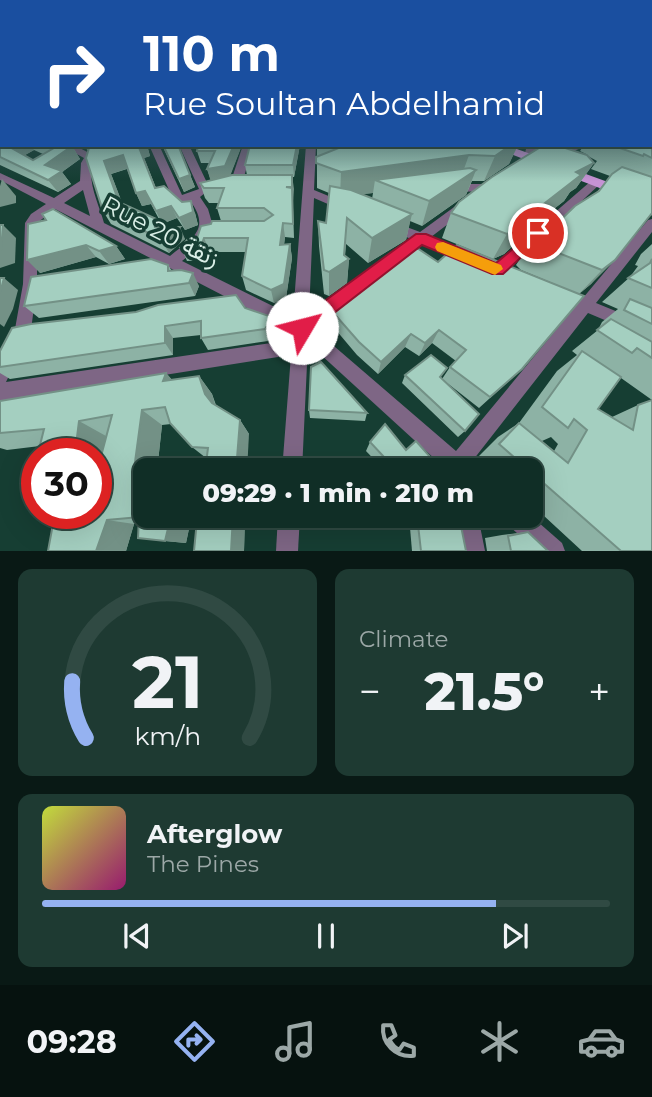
<!DOCTYPE html>
<meta charset="utf-8">
<style>
:root{--surface:#102e26;--page:#1e3a32;--text:#f1f3f6;--muted:#9ca8a7;--line:#304a43;--accent:#95b2f1}
body{margin:0;font-family:Montserrat,"Noto Sans Arabic",sans-serif;background:var(--page);color:var(--text);height:100vh;display:flex;flex-direction:column;font-size:26px;white-space:nowrap}
*{box-sizing:border-box;margin:0}
p{font-size:23px;color:var(--muted)}
.icon{flex:none;width:38px;height:38px;fill:none;stroke:currentColor;stroke-width:2;stroke-linecap:round;stroke-linejoin:round}
.map{position:relative;height:551px;overflow:hidden}
.panel{display:flex;flex-direction:column;gap:18px;padding:18px;background:#091915;flex:1}
.panel>*{flex:none}
.hud{position:absolute;left:0px;top:0px;width:653px;height:147px;box-shadow:0 7px 28px #0002,0 0 0 2px var(--line);background:#1a4fa0;color:#fff;overflow:hidden}
.speed{position:absolute;left:21px;top:438px;display:flex;gap:14px;font-size:35px;font-weight:700;text-align:center}
.speed>*{display:grid;place-content:center;width:91px;height:91px;border-radius:50%;background:var(--surface);box-shadow:0 7px 28px #0002,0 0 0 2px var(--line);line-height:1}
.speed .limit{border:10px solid #d22;background:#fff;color:#111}
.pin{position:absolute;display:grid;place-items:center;width:60px;height:60px;color:#fff;margin:-30px;border:4px solid #fff;border-radius:50%;box-shadow:0 2px 7px #0007}
.me{position:absolute;width:77px;margin:-38px;rotate:53deg;stroke-linejoin:round;filter:drop-shadow(0 0 5px #0008)}
.turn{display:flex;align-items:center;gap:24px;height:147px;padding:0 28px;font-size:32px}
.turn .icon{width:91px;height:91px;stroke-width:2.5}
.turn b{display:block;font-size:49px;line-height:60px}
.big{font-size:52px;font-weight:800;line-height:1.1}
.panel .tile{flex:1;display:flex;flex-direction:column;justify-content:center;gap:10px;min-width:0;padding:0 24px;border-radius:14px;background:var(--page)}
.panel .dial{align-items:center;gap:0}
.dial svg{height:182px;overflow:visible;fill:none;stroke:var(--line);stroke-width:7;stroke-linecap:round;text-anchor:middle}
.dial text{fill:var(--text);stroke:none}
.song{display:flex;align-items:center;gap:21px}
.cover{width:84px;height:84px;border-radius:10px;background:linear-gradient(135deg,hsl(70 70% 55%),hsl(320 70% 35%))}
.played{height:7px;border-radius:4px;background:linear-gradient(90deg,var(--accent) 80%,var(--line) 80%)}
.keys{display:flex;justify-content:space-around;direction:ltr}
.heat{display:flex;justify-content:space-between;align-items:center;font-size:38px;direction:ltr}
.panel .tiles{flex:1;display:grid;gap:18px;grid-template-columns:1fr 1fr}
.tile:last-child{grid-column:span 2}
.trip{position:absolute;left:133px;top:458px;width:410px;height:70px;border-radius:14px;background:var(--surface);box-shadow:0 7px 28px #0002,0 0 0 2px var(--line);font-weight:800;line-height:70px;text-align:center}
.dock{display:flex;height:112px;justify-content:space-around;align-items:center;background:#06120f;color:var(--muted)}
.dock .icon{width:49px;height:49px}
.dock .on{color:var(--accent)}
.dock b{font-size:32px;color:var(--text)}
.map>svg:first-child{display:block}
.lines{fill:none;stroke-linecap:round;stroke-linejoin:round}
.minor{fill:#7e6685;fill-rule:evenodd}
.major{fill:#c693d4;fill-rule:evenodd}
.wall{fill:#8db2a5;fill-rule:evenodd}
.shaded-wall{fill:#739186}
.building{fill:#a4cfc0;stroke:#739186;stroke-width:2}
.route{fill:#e11d48;stroke:#92132f;stroke-width:2}
.slow{fill:#f59e0b}
.labels{text-anchor:middle;stroke-width:7;stroke-linejoin:round;paint-order:stroke}
.street-label{font-size:24px;fill:#daefe7;stroke:#163e33}
</style>
<div class="map">
<svg width="652" height="551" viewBox="0 0 652 551">
<rect width="100%" height="100%" fill="#163e33"/>
<g class="lines">
<g class="minor">
<path d="M60,145H74L91,154L126,145H144L94,159C85,178 99,204 104,223L170,256C191,239 211,230 191,202L174,201L149,145H159L182,195L199,189L179,145H189L210,189L200,197L208,209L213,226L203,244L182,261L293,316L306,145H316L314,190L348,204L350,207L344,211L314,198L309,314L411,239L388,229L386,226L388,223H396L420,232L461,202H469V208L431,237L472,253L474,257L472,261H462L423,244L313,328L456,451L575,307L556,299L554,295L556,291L561,289L583,298L648,220L652,219V232L596,303L652,326V340L588,313L470,464L473,471H448L308,343L302,471H282L291,355L0,401V359L15,329L23,284L25,223L31,214L46,204L0,180V173L54,198L80,181L81,163L84,158ZM83,190L90,216L64,203ZM55,209L158,262L159,268H170L292,331V340L6,382L31,330L37,284V223Z"/>
<polygon points="243,145 253,145 242,184 236,188 230,184"/>
<path d="M527,145H537C534,157 529,170 514,168V164L524,157Z"/>
<polygon points="573,145 588,145 558,158 550,158 549,156"/>
<polygon points="595,179 599,181 599,185 503,274 493,274 491,270 493,266 591,181"/>
<polygon points="450,184 487,184 493,188 487,192 446,191 446,185"/>
<polygon points="530,515 562,543 565,551 537,551 507,524 504,516"/>
<polygon points="278,516 300,516 298,551 276,551"/>
<polygon points="456,516 478,516 485,551 463,551"/>
</g>
<g class="major">
<rect x="0" y="122" width="2" height="8"/>
<polygon points="487,145 506,145 652,198 652,208"/>
</g>
</g>
<g class="wall">
<polygon points="651,104 652,104 652,215 649,217 591,284 579,294 521,270 516,265 532,241 549,231 597,192 610,176 591,169 597,161 588,156 594,163 576,188 570,192 564,201 531,227 527,233 504,254 493,259 442,238 451,213 542,147 541,145 566,145 562,147 586,154 580,151 584,145 651,145"/>
<path d="M2,128V145H70L72,146L80,159L62,172L71,184L58,192L0,165V129ZM34,150L43,154L33,160L25,155Z"/>
<path d="M80,145H147L150,156L144,158L156,188L182,202L195,213L198,225L185,230L177,218L164,223L167,227L185,239L169,253L111,224L103,211L88,150ZM127,169L136,193L142,206L151,204L160,221L122,203L111,174Z"/>
<polygon points="162,145 178,145 195,187 184,192"/>
<polygon points="242,145 230,175 247,175 245,165 250,145 300,145 294,177 292,177 294,238 285,237 284,245 290,244 292,258 286,298 274,303 246,290 242,276 246,252 210,252 207,260 187,261 181,247 197,238 221,221 217,208 219,203 209,203 205,198 200,183 211,180 207,169 210,163 201,163 197,151"/>
<path d="M317,145H518L509,164L484,181H472L466,195L422,226L410,221L406,240L368,263L346,244L345,256L349,259L347,283L329,296L324,294L319,246L318,221L326,223L329,193L317,188ZM373,193L372,199L362,194Z"/>
<polygon points="28,224 116,246 125,259 109,264 96,257 40,273"/>
<path d="M652,244V400L621,378L598,409L612,417L638,405L652,551H582L530,503V471H495L479,456L498,437L519,423L557,371L577,355L572,351L598,330L602,322L618,309L602,302L630,277L638,266L635,265L641,254ZM551,437L558,444L554,451L542,441Z"/>
<polygon points="438,262 510,380 479,408 442,379 465,431 458,437 402,383 405,375 441,378 442,379 450,367 456,361 432,343 419,356 405,347 378,374 357,355 330,323 330,309"/>
<polygon points="168,265 172,271 199,286 195,296 39,318 24,306"/>
<polygon points="245,308 275,329 268,341 208,350 201,338 201,335 173,338 173,355 10,379 0,373 0,351"/>
<polygon points="166,373 172,380 199,376 212,394 216,405 240,420 249,434 206,458 192,447 171,424 162,425 157,471 145,471 145,516 245,516 244,551 194,551 197,524 190,524 186,543 165,541 139,524 134,524 126,551 48,551 96,513 40,446 7,450 0,448 0,401"/>
<polygon points="309,410 367,413 365,421 310,418"/>
<polygon points="370,442 406,450 442,471 385,471 366,451"/>
<polygon points="409,516 459,516 466,551 412,551"/>
<polygon points="528,532 548,551 487,551 485,538 502,535"/>
</g>
<g class="shaded-wall">
<polygon points="10,145 31,145 34,150 18,159 8,146"/>
<polygon points="138,145 147,145 150,156 144,158 161,201"/>
<polygon points="234,145 242,145 229,179 211,182 207,169"/>
<polygon points="297,145 300,145 294,177 293,165"/>
<polygon points="511,145 518,145 509,164 484,181 495,156"/>
<polygon points="72,146 80,159 62,172 71,184 58,192 48,180 45,165"/>
<polygon points="123,155 129,168 111,174 125,210 112,199 104,161"/>
<polygon points="469,155 460,180 375,180 373,193 340,197 341,172"/>
<polygon points="594,163 576,188 570,192 564,201 531,227 527,233 504,254 493,259 507,234 541,206 576,172"/>
<polygon points="476,170 466,195 422,226 429,201"/>
<polygon points="190,175 195,187 184,192 179,179"/>
<polygon points="292,175 294,189 293,201 292,187"/>
<polygon points="2,179 16,196 16,203 0,207 0,186"/>
<polygon points="145,191 151,204 142,206 136,193"/>
<polygon points="191,201 195,213 198,225 185,230 179,218"/>
<polygon points="171,206 177,218 162,224 156,211"/>
<polygon points="412,214 406,240 368,263 372,238"/>
<polygon points="347,218 344,262 349,259 347,283 329,296 329,272"/>
<polygon points="165,223 170,234 180,227 185,239 169,253 154,227"/>
<polygon points="283,223 285,237 282,259 280,245"/>
<polygon points="3,225 16,238 15,263 0,268 0,250"/>
<polygon points="204,238 210,252 207,260 201,246"/>
<polygon points="290,244 292,258 286,298 274,303 271,290"/>
<polygon points="86,245 96,257 40,273 27,260"/>
<polygon points="116,246 125,259 109,264 99,251"/>
<polygon points="615,260 591,284 579,294 602,270"/>
<polygon points="193,273 199,286 195,296 189,283"/>
<polygon points="4,278 18,290 13,309 4,327 0,324 0,293"/>
<polygon points="272,317 275,329 268,341 265,329"/>
<polygon points="165,326 173,338 173,355 165,343"/>
<polygon points="439,330 432,343 419,356 425,343"/>
<polygon points="411,334 405,347 378,374 381,362"/>
<polygon points="166,373 182,391 163,381"/>
<polygon points="199,376 212,394 217,411 205,394"/>
<polygon points="142,410 162,425 157,471 145,471 145,482 133,477"/>
<polygon points="240,420 249,434 247,471 236,471"/>
<polygon points="79,421 106,436 102,487 96,485 96,453 75,453"/>
<polygon points="233,516 245,516 244,551 231,551"/>
<polygon points="107,520 134,524 126,551 96,551"/>
<polygon points="170,520 190,524 186,543 165,541"/>
</g>
<g class="building">
<rect x="651" y="104" width="1" height="22"/>
<polygon points="651,138 652,139 652,158 644,154 643,156 611,145 651,145"/>
<polygon points="2,141 2,145 10,145 8,146 33,160 52,149 44,145 70,145 72,146 45,165 62,171 48,180 0,157 0,142"/>
<polygon points="101,145 138,145 155,188 164,186 182,202 191,201 193,212 179,218 171,206 156,211 145,191 136,193 123,155 104,161 117,197 112,199 165,223 154,227 180,227 163,240 103,211 86,158 89,148"/>
<polygon points="163,145 178,145 190,175 179,179"/>
<polygon points="198,145 234,145 225,166 207,169 215,151 197,151"/>
<polygon points="250,145 297,145 293,165 245,165"/>
<polygon points="346,145 511,145 495,156 469,155 341,172 316,163 316,157"/>
<polygon points="544,145 556,145 587,155 594,163 576,172 581,175 541,206 543,207 519,228 507,234 451,213 459,202 492,177"/>
<polygon points="622,167 652,177 652,213 615,260 602,270 538,245 532,241 546,230 549,231 575,206 599,191 612,174"/>
<polygon points="470,168 476,170 429,201 375,180"/>
<polygon points="232,175 292,175 292,187 286,187 292,188 293,224 283,223 280,245 290,244 284,284 271,290 242,276 248,238 204,238 201,246 181,247 188,239 197,238 201,226 211,224 212,221 264,221 273,215 264,208 217,208 224,188 204,188 200,183"/>
<polygon points="330,186 351,190 412,214 372,238 347,218 344,255 349,259 329,272 324,270 318,221 326,223"/>
<polygon points="53,209 116,246 99,251 86,245 27,260 28,224 46,220 42,214"/>
<polygon points="0,225 3,225 1,250 0,250"/>
<polygon points="457,245 584,296 522,369 490,397 450,367 466,350 439,330 425,343 411,334 381,362 359,342 330,309 417,248 438,262"/>
<polygon points="151,259 168,265 168,271 181,270 193,273 189,283 24,306 31,277"/>
<polygon points="652,259 652,288 628,278 650,263"/>
<polygon points="0,278 4,278 0,293"/>
<polygon points="236,295 245,308 272,317 265,329 201,338 201,321 165,326 165,343 0,367 0,351 12,328 31,324 136,312 158,305"/>
<polygon points="630,299 652,308 652,324 624,310"/>
<polygon points="611,319 652,342 652,358 637,348 632,353 597,330"/>
<polygon points="582,351 621,377 598,409 633,430 638,405 652,400 652,551 621,551 499,444 519,423 568,463 587,430 574,419 568,428 542,407"/>
<polygon points="431,355 447,368 440,377 479,414 465,431 405,375"/>
<polygon points="321,362 367,413 309,410 311,367"/>
<polygon points="166,373 163,381 199,376 205,394 212,403 240,420 236,471 205,471 208,448 192,447 170,423 165,407 142,410 133,477 145,477 145,516 233,516 231,551 194,551 197,520 170,520 165,541 138,538 139,517 107,520 96,551 48,551 55,513 96,513 96,475 112,415 79,421 75,453 38,453 44,429 0,433 0,401"/>
<polygon points="385,424 406,450 416,441 440,468 442,471 397,471 370,442"/>
<polygon points="304,460 347,461 356,471 304,471"/>
<polygon points="417,516 459,516 466,551 421,551"/>
<polygon points="528,532 548,551 511,551 508,536"/>
</g>
<linearGradient id="sky" x2="0" y2="1"><stop stop-color="#0c221c"/><stop offset="0.57" stop-color="#36585b"/><stop offset="1" stop-color="#36585b" stop-opacity="0"/></linearGradient>
<rect width="652" height="181" fill="url(#sky)"/>
<polygon class="route" points="538,228 545,233 543,237 503,274 492,274 422,245 308,333 302,335 296,333 293,328 296,322 416,234 426,234 496,263"/>
<polygon class="slow" points="443,242 501,265 503,269 495,275 437,251 435,247 437,243"/>
<g class="labels">
<g class="street-label">
<text transform="translate(161 232) rotate(27)" y="8">Rue 20 زنقة</text>
</g>
</g>
</svg>
<div class="speed"><div class="limit">30</div></div>
<div class="pin" style="left:538px;top:233px;background:#d93025"><svg class="icon" aria-label="arrive" viewBox="0 0 24 24"><path d="M6 21V4h12l-3 4 3 4H6"/></svg></div>
<svg class="me" style="left:302px;top:328px" viewBox="-20 -20 40 40"><circle r="19" fill="#fff"/><path d="M0-13L10 11 0 6-10 11z" fill="#e11d48"/></svg>
<div class="trip">09:29 · 1 min · 210 m</div>
<div class="hud">
<div class="turn"><svg class="icon" aria-label="right" viewBox="0 0 24 24"><path d="M7 20v-9h11M14 6l5 5-5 5"/></svg><div><b>110 m</b>Rue Soultan Abdelhamid</div></div>
</div>
</div>
<section class="panel">
<div class="tiles">
<div class="tile dial"><svg viewBox="0 0 100 80">
<path d="M14 69A42 42 0 1 1 86 69"/>
<path d="M14 69A42 42 0 0 1 8 44" stroke="#95b2f1"/>
<text x="50" y="56" font-size="32" font-weight="700">21</text>
<text x="50" y="72" font-size="11">km/h</text>
</svg></div>
<div class="tile"><p>Climate</p>
<div class="heat"><a>−</a><b class="big">21.5°</b><a>+</a></div>
</div>
<div class="tile">
<div class="song"><i class="cover"></i><div><b>Afterglow</b><p>The Pines</p></div></div>
<div class="played"></div>
<div class="keys"><svg class="icon" aria-label="previous" viewBox="0 0 24 24"><path d="M18 5L8 12l10 7zM5 5v14"/></svg><svg class="icon" aria-label="pause" viewBox="0 0 24 24"><path d="M8 5v14M16 5v14"/></svg><svg class="icon" aria-label="next" viewBox="0 0 24 24"><path d="M6 5l10 7-10 7zM19 5v14"/></svg></div>
</div>
</div>
</section>
<nav class="dock">
<b>09:28</b>
<svg class="icon on" aria-label="directions" viewBox="0 0 24 24"><path d="M12 3l9 9-9 9-9-9zM9 14v-3h6M13 9l2 2-2 2"/></svg>
<svg class="icon" aria-label="music" viewBox="0 0 24 24"><path d="M9 18V5l10-2v13"/><circle cx="6" cy="18" r="3"/><circle cx="16" cy="16" r="3"/></svg>
<svg class="icon" aria-label="phone" viewBox="0 0 24 24"><path d="M5 4h4l2 5-3 2q2 4 5 5l2-3 5 2v4C11 20 4 13 5 4z"/></svg>
<svg class="icon" aria-label="climate" viewBox="0 0 24 24"><path d="M12 3v18M4 7l16 10M4 17L20 7"/></svg>
<svg class="icon" aria-label="car" viewBox="0 0 24 24"><path d="M5 17H2v-5l4-1 3-4h7l3 4 3 1v5h-3M9 17h6M6 11h13"/><circle cx="7" cy="17" r="2"/><circle cx="17" cy="17" r="2"/></svg>
</nav>
